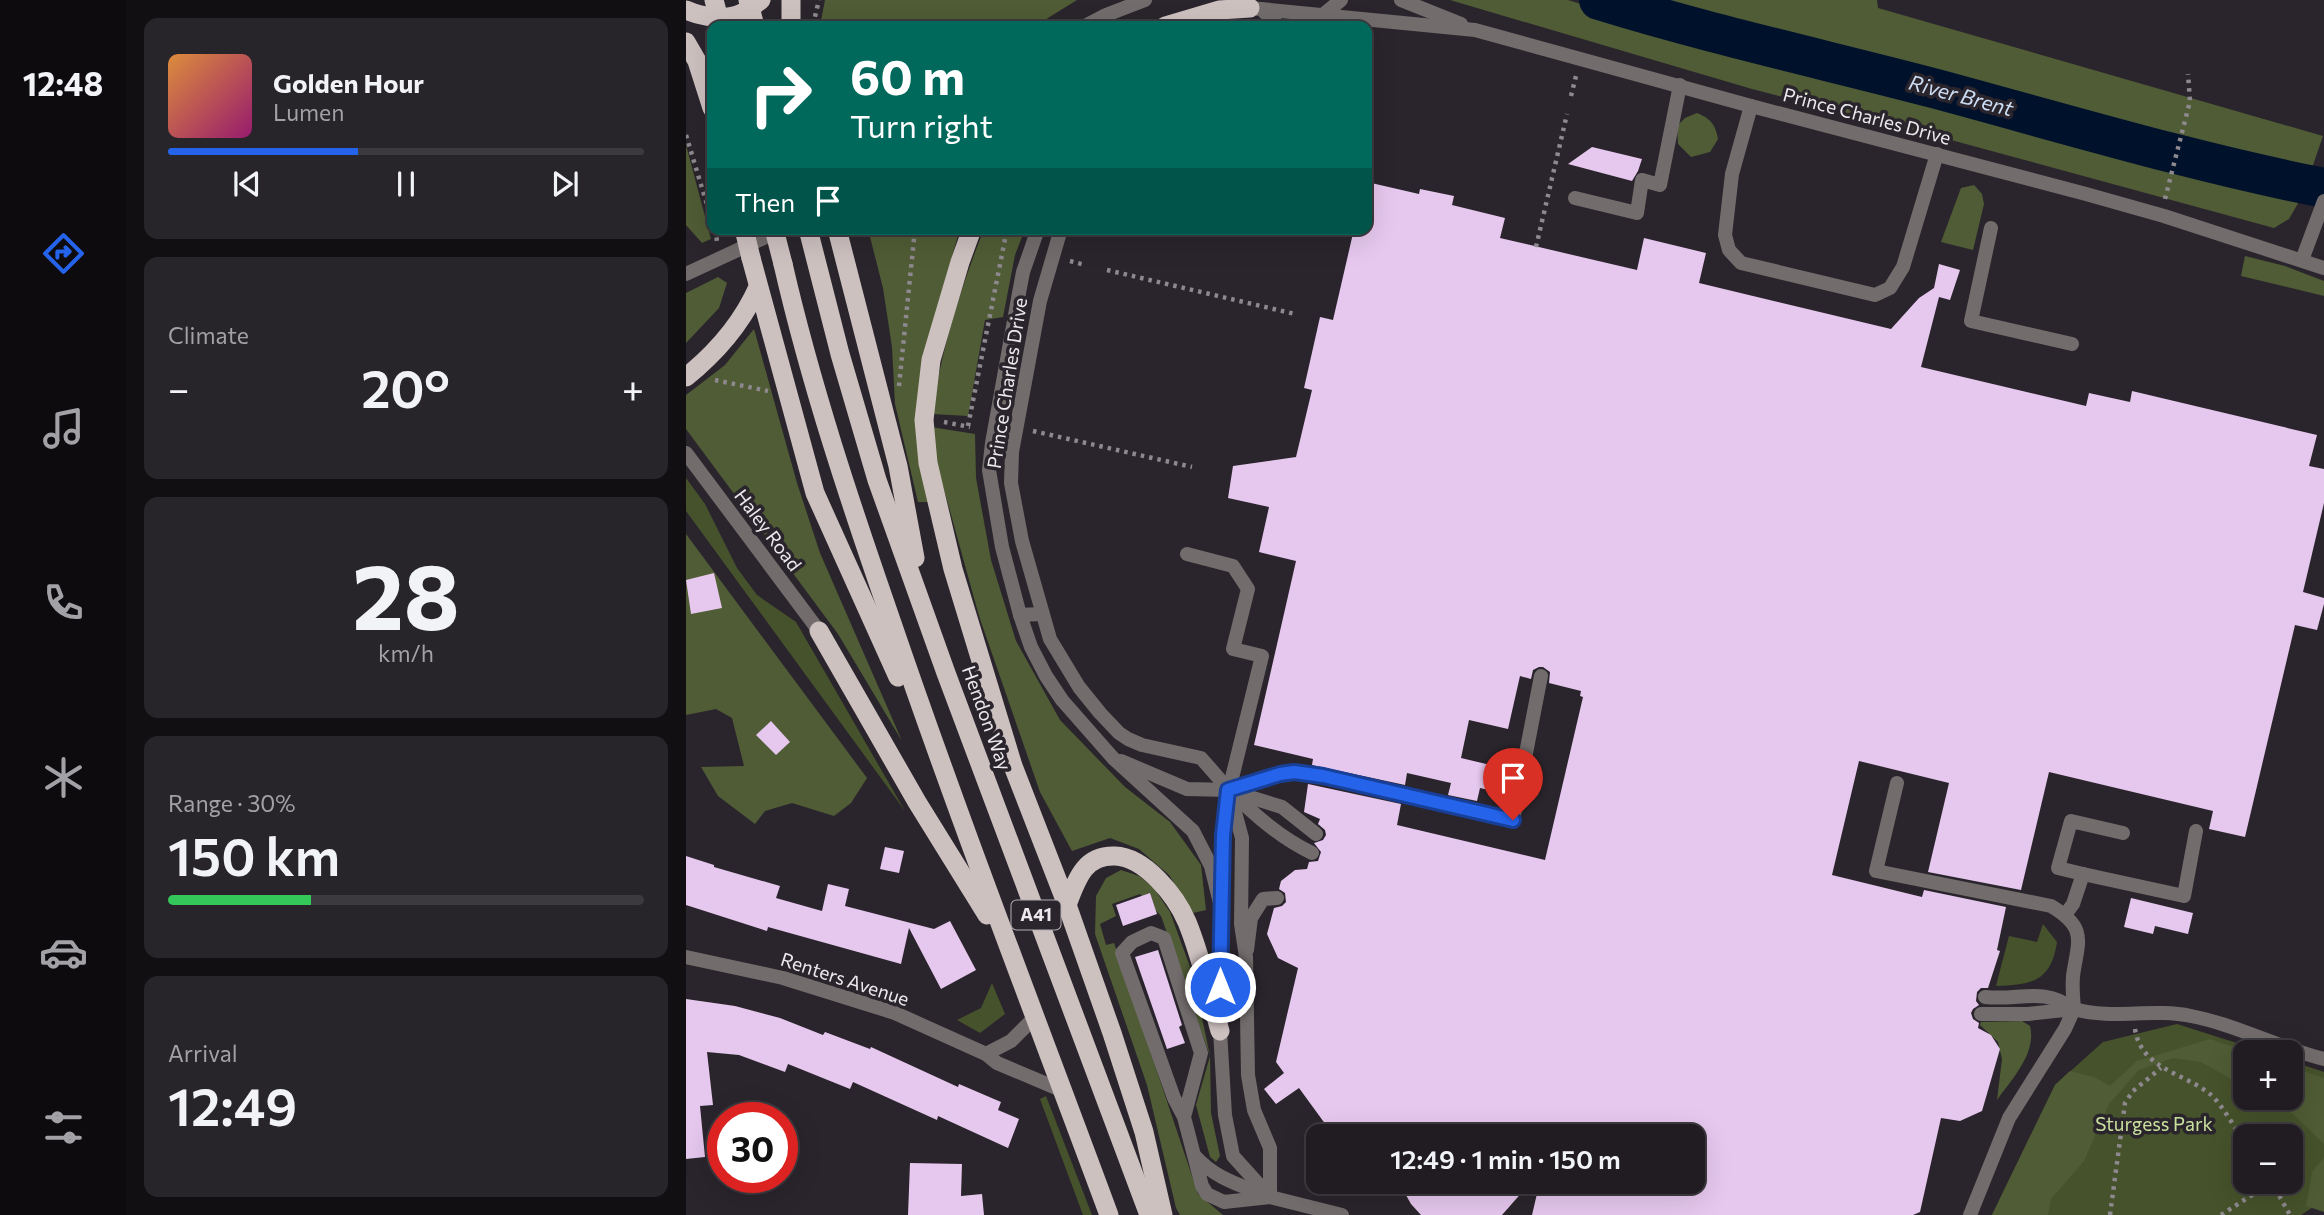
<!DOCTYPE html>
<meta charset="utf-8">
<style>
:root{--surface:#201c21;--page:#28252a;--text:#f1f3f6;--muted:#a2a1a5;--line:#3d3a3f;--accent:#2563eb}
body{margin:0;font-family:Commissioner,sans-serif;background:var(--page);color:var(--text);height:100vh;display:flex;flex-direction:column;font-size:26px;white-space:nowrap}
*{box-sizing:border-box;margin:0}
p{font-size:23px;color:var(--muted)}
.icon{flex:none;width:38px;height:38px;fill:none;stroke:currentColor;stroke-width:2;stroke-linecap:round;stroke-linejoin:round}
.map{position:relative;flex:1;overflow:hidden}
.details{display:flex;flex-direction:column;gap:18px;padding:18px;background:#120f12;width:560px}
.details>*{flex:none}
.top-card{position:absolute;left:21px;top:21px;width:665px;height:214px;border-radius:14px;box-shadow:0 7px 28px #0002,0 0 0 2px var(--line);background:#00695c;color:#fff;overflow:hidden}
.fabs{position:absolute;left:1547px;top:1040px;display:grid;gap:14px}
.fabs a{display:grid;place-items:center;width:70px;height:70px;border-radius:14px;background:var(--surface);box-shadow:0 7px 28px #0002,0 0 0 2px var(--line);font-size:35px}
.speed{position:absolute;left:21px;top:1102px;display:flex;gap:14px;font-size:35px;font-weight:700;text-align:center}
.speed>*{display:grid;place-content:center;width:91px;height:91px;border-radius:50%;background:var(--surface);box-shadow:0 7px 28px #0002,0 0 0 2px var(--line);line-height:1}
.speed .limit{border:10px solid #d22;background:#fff;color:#111}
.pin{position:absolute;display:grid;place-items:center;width:60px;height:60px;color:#fff;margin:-72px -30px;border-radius:50% 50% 50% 0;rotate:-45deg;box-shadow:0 0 7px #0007}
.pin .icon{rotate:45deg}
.me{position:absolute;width:77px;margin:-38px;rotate:0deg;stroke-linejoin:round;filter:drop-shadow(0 0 5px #0008)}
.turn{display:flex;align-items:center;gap:24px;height:147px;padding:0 28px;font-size:32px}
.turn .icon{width:91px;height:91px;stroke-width:2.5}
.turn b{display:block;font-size:49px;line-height:60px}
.then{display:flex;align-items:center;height:66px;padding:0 28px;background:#0003;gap:14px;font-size:26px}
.big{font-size:52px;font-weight:600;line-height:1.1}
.details .widget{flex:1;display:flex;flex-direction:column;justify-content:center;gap:10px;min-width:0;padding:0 24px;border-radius:14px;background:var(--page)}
.details .dial{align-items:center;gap:0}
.dial b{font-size:91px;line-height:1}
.song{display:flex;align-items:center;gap:21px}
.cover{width:84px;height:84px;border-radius:10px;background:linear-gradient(135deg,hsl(30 70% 55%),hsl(320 70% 35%))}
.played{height:7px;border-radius:4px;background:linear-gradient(90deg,var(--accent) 40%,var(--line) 40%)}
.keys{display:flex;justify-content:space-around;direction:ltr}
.heat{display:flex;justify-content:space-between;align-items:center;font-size:38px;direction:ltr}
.charge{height:10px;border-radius:5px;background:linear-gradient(90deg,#34c759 30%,var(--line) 0)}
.trip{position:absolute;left:620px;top:1124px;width:399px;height:70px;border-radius:14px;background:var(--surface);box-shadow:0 7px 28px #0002,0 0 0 2px var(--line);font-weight:600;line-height:70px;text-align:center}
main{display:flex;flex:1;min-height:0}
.dock{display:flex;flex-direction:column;width:126px;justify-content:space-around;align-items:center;background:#0d0b0d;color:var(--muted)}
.dock .icon{width:49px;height:49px}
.dock .selected{color:var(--accent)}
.dock b{font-size:32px;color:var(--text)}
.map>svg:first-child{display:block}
.green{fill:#46522b;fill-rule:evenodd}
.forest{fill:#505c35}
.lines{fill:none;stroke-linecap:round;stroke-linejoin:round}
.river{stroke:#00112c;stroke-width:40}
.building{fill:#e6c7ee}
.path{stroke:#8d898e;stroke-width:4.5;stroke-dasharray:3.5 5;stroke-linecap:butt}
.service{stroke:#726d6c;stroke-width:14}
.minor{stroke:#726d6c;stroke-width:14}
.tertiary{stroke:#726d6c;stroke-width:14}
.trunk{stroke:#cdc1c0;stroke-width:19}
.trunk-bridge{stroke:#cdc1c0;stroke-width:19}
.route-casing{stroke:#184099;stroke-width:18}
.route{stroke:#2563eb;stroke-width:12}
.labels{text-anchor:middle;stroke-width:7;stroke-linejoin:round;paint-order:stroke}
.shield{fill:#2a252c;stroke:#b2aeb3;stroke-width:2}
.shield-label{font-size:18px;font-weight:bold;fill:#ece9ed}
.street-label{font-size:19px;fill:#ece9ed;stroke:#2a252c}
.park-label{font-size:19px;fill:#cae19d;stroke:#2a252c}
.water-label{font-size:21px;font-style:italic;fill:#ccddf4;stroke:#2a252c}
</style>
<main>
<nav class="dock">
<b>12:48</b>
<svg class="icon selected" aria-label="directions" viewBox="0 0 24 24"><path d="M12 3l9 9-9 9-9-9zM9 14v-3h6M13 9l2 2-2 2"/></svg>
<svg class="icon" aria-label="music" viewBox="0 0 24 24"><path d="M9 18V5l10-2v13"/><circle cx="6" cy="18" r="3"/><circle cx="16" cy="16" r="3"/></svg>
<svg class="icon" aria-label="phone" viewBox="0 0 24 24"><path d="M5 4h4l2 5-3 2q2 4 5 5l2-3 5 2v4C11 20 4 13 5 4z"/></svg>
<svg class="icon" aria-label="climate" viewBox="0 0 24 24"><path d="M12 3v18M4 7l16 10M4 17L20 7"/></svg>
<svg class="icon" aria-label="car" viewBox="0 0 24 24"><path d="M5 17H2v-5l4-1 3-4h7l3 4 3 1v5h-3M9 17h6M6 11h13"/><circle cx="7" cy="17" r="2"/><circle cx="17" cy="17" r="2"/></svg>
<svg class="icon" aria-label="filters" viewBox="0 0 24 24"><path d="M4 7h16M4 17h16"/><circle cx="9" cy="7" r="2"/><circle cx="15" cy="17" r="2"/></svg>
</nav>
<section class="details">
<div class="widget">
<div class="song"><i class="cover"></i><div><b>Golden Hour</b><p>Lumen</p></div></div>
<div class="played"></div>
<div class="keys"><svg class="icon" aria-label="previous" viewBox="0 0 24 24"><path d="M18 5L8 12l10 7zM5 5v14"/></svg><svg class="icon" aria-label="pause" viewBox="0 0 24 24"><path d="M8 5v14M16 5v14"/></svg><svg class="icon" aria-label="next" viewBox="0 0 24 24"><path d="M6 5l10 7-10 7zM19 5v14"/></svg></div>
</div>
<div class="widget"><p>Climate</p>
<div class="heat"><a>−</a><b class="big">20°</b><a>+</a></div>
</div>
<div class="widget dial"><b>28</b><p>km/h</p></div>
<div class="widget"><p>Range · 30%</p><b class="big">150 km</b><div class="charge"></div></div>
<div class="widget"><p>Arrival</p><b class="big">12:49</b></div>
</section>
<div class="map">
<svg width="1638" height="1215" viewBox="0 0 1638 1215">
<rect width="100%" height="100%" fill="#2a252c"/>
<g class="green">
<polygon points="0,478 19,504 51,568 71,595 110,622 219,811 0,511"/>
<path d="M1357,924L1371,942C1365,982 1345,985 1310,986L1323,936L1351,942Z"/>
<polygon points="306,983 319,1014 294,1033 271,1020 295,1008"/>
<path d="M1491,1024L1579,1052H1559V1097H1605V1061L1638,1072V1200L1615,1215H1306L1369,1085L1417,1042ZM1559,1136H1605V1181H1559Z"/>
<polygon points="360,1096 406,1215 397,1215 354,1099"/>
</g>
<g class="forest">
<polygon points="139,0 391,0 349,26 134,26"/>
<polygon points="764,0 882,0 991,34 1138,73 1479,155 1615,198 1603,219 1588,228 1254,137 1066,89"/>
<polygon points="950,0 1191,0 1192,8 1637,136 1626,168 1563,158"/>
<path d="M1011,113C1025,119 1029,124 1032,139L1024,152L1005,157L992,144L991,126L999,118Z"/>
<polygon points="0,145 25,239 16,243 0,225"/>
<polygon points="1288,185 1296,194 1298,204 1287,250 1255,242 1275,188"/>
<polygon points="182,229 274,229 241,342 243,502 232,502 209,404 206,347 197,288"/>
<path d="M298,229H339L329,255L317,317L299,320L282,416L246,414C255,350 274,290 298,229Z"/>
<polygon points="1559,256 1599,266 1638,281 1638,296 1555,276"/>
<polygon points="32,277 41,283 33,308 0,343 0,293"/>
<polygon points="68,329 111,483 134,553 216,741 152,634 0,429 0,395 39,365"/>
<polygon points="245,427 289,434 290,478 305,560 330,641 374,720 439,787 484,822 515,865 520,910 507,913 483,875 453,849 424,838 386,851 354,792 293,616 251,464"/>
<polygon points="0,534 181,778 165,803 148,816 106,803 79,811 69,824 32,796 15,767 58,766 46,718 30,709 0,715"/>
<polygon points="435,870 453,876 467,887 484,912 507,975 524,1056 525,1113 534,1156 530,1162 524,1157 510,1105 524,1056 475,916 454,894 426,904 430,916 414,924 420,945 428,943 512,1194 537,1215 494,1215 490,1208 461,1085 409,934 410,896 420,878"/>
<path d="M1336,1021L1344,1026C1351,1053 1326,1079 1311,1100L1316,1059L1312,1042L1294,1025L1295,1022Z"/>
<polygon points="1524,1039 1562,1052 1559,1052 1559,1087 1515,1062 1487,1058 1453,1070 1423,1104 1398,1161 1365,1199 1362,1215 1306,1215 1369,1085 1384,1071 1408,1077 1424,1086 1451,1061"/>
<polygon points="1605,1067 1638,1078 1638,1144 1606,1113 1577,1097 1605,1097"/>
<polygon points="1638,1158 1638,1212 1620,1206 1626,1172"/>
</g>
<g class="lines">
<path class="river" d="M913,0C1023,34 1136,59 1247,88C1377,123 1506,162 1638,188"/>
</g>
<g class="building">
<polygon points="906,147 956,159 952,171 946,181 882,164"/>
<polygon points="681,182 733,194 734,189 768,196 766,205 819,218 814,238 951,270 958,238 1020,253 1013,283 1205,329 1233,298 1248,288 1253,264 1274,270 1264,300 1253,297 1235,367 1400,406 1403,393 1444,402 1446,391 1631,435 1623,466 1638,469 1638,503 1617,592 1638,598 1638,604 1631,630 1609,625 1559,837 1523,829 1527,811 1363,772 1335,890 1242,872 1263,783 1173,761 1146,875 1236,897 1238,890 1320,907 1311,950 1314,951 1302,988 1295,988 1291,992 1290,1001 1293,1005 1287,1009 1285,1013 1287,1019 1293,1023 1292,1028 1305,1035 1314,1049 1296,1111 1274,1121 1255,1118 1234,1212 1227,1215 846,1215 854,1181 1006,1181 1006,1136 648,1136 613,1088 590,1104 578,1089 598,1073 590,1062 612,968 592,958 581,934 588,908 596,906 600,902 599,893 593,889 595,881 609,870 621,869 623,862 632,861 635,852 628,843 637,840 640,835 639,830 632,824 634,819 618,812 622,784 715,804 711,825 859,860 897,697 894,696 895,691 863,683 864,672 857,667 853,667 847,670 845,679 834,676 822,729 783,720 775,758 817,768 811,792 794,788 791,801 762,795 765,783 721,773 719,785 626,765 627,759 568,745 610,561 573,552 583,507 542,498 547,466 610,457 626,390 618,388 634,317 647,320 668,229 681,229"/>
<polygon points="28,573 36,608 5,614 0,580"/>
<polygon points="85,721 104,742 90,755 70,735"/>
<polygon points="199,847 218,851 213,873 194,869"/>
<polygon points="0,856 28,865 28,867 94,886 90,898 136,911 142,884 163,889 159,906 248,929 264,921 290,970 255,989 223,928 215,964 82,927 81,931 0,905"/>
<polygon points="464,893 471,914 437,926 430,905"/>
<polygon points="1445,898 1507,913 1502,934 1469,926 1467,934 1438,927"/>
<polygon points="472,950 496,1025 493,1027 499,1043 481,1049 449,957"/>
<polygon points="0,999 49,1006 94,1018 137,1035 139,1032 184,1049 185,1047 272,1087 273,1084 315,1102 312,1110 333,1119 322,1148 252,1116 251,1120 167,1082 164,1089 102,1064 99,1072 53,1055 21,1052 27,1105 14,1106 19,1157 0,1159"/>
<polygon points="224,1163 276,1164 275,1196 296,1194 298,1215 222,1215"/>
<polygon points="712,1181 846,1181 816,1215 735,1215 725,1204"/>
</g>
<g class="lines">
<g class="path">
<polyline points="127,25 133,0"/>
<polyline points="885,96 890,76"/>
<polyline points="0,135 26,221"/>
<polyline points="1479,199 1504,101 1502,74"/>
<polyline points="29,229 31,241"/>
<polyline points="850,247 881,114"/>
<polyline points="384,261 399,265"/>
<polyline points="421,270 609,314"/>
<polyline points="29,380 82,391"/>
<polyline points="213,386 229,229"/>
<polyline points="258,422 284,427"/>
<polyline points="282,426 321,229"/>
<polyline points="347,431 506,467"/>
<path d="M1449,1029C1455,1069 1498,1073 1524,1094C1536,1104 1549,1129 1559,1142"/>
<polyline points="1585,1181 1604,1215"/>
<polyline points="1424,1215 1439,1103 1447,1091 1475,1068"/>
<polyline points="1535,1215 1586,1182"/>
</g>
<g class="service">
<polyline points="1065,106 1046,174 1039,235 1043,250 1055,263 1189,295 1204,288 1217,267 1251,154"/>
<polyline points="889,198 951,213 956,180 974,185 994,85"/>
<polyline points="1305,228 1285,321 1386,344"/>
<polyline points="501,554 547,566 562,589 547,649 576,656 543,790"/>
<polyline points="334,615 355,614"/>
<path d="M1211,783L1190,871L1365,906C1402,928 1392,941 1387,976C1386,987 1387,998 1388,1009"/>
<polyline points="543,790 594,774 608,772 637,776 827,820 855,676"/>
<path d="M543,790C569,815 593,837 626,853"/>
<polyline points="547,792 596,807 630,834"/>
<polyline points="1397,874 1498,896 1510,831"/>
<polyline points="1379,915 1387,904 1397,874 1372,868 1385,821 1437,833"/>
<polyline points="561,950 565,918 577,899 591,898"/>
<path d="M1299,997C1334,1001 1356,986 1388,1009"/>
<polyline points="1295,1014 1342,1014 1388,1009"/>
<path d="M498,1117L515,1053L478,938L465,933L446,942L436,953L488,1098L498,1117L516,1186L521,1194L538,1202L584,1197C554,1185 529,1179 508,1155"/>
</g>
<g class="minor">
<polyline points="715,0 775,24"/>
<polyline points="558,4 564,8 789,30 1065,106 1400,194 1478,216 1638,268"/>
<polyline points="575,9 593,26"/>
<polyline points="399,26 420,15 459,0"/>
<polyline points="631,26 638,14 655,0"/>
<polyline points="352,229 337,272 333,293 306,443 303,470 316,547 334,615 345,647 360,676 376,700 427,758 507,831 525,866 535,907"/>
<polyline points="375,229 354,301 326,452 325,483 336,541 364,639 393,687 414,713 433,733 442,739 456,745 515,758 543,790 556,838 555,924 560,957 562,1075 568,1110 584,1148 584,1197"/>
<polyline points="1616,260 1638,201"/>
<polyline points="0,274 97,229"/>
<polyline points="435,761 501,789 543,790"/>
<polyline points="542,795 537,835 534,1031 539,1115 547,1156 584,1197 656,1215"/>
<polyline points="0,957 97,978 209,1013 300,1054 311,1063 375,1090"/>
<polyline points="300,1054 325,1041 348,1018"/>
<path d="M1284,1215L1323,1118L1379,1029L1388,1009C1427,1020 1465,1008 1505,1016C1551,1025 1593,1048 1638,1059"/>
</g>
<polyline class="tertiary" points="0,453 133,631"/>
<g class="trunk">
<polyline points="105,0 105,26"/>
<path d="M0,10C16,17 40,21 56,13C63,10 69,4 75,0"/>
<polyline points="479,26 533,10 564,8"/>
<polyline points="0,42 11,61 26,108"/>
<polyline points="122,229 154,354 191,480 260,673 463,1215"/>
<polyline points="151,229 212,466 229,558"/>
<polyline points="286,229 274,262 245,360 238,420 242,463 267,569 327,766 381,905 426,1033 458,1132 477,1215"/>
<polyline points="65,258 129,493 212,677"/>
<path d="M97,264C125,386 165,505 206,623C274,822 350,1018 423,1215"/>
<path d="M0,377C31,352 56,323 72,287"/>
<polyline points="133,631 231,802 301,915"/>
<path d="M381,905C391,879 398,855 429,856C459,857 490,896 501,922C515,956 524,996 534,1031"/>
</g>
<g class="trunk-bridge">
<polyline points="28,0 35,26"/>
<polyline points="62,0 69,26"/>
<polyline points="58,229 65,258"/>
<polyline points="88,229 97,264"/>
</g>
</g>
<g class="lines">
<g class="route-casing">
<polyline id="route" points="534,987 537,835 542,790 594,774 608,772 637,776 827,820"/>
</g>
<use href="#route" class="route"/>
</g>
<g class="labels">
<rect class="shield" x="325.5" y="900.5" width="49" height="29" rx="5"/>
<g class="shield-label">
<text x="350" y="921">A41</text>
</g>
<g class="street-label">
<text transform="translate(1181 116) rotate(15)" y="7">Prince Charles Drive</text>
<text transform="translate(321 383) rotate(-81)" y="7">Prince Charles Drive</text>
<text transform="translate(82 530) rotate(53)" y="7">Haley Road</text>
<text transform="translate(301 718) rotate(70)" y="7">Hendon Way</text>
<text transform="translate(159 979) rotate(18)" y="7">Renters Avenue</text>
</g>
<g class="park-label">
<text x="1468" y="1131">Sturgess Park</text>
</g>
<g class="water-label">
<text transform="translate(1275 96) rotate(15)" y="7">River Brent</text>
</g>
</g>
</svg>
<div class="fabs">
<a>+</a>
<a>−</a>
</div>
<div class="speed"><div class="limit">30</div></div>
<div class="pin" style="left:827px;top:820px;background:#d93025"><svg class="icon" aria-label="arrive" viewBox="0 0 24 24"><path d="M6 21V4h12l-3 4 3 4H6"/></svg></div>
<svg class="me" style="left:534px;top:987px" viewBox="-20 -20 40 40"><circle r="17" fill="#2563eb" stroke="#fff" stroke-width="3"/><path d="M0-11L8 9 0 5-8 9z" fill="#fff"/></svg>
<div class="trip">12:49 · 1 min · 150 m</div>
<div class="top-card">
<div class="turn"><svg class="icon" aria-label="right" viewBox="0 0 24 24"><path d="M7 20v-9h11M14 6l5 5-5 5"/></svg><div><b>60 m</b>Turn right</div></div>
<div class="then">Then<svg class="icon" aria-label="arrive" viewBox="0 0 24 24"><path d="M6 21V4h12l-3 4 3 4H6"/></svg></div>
</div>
</div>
</main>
